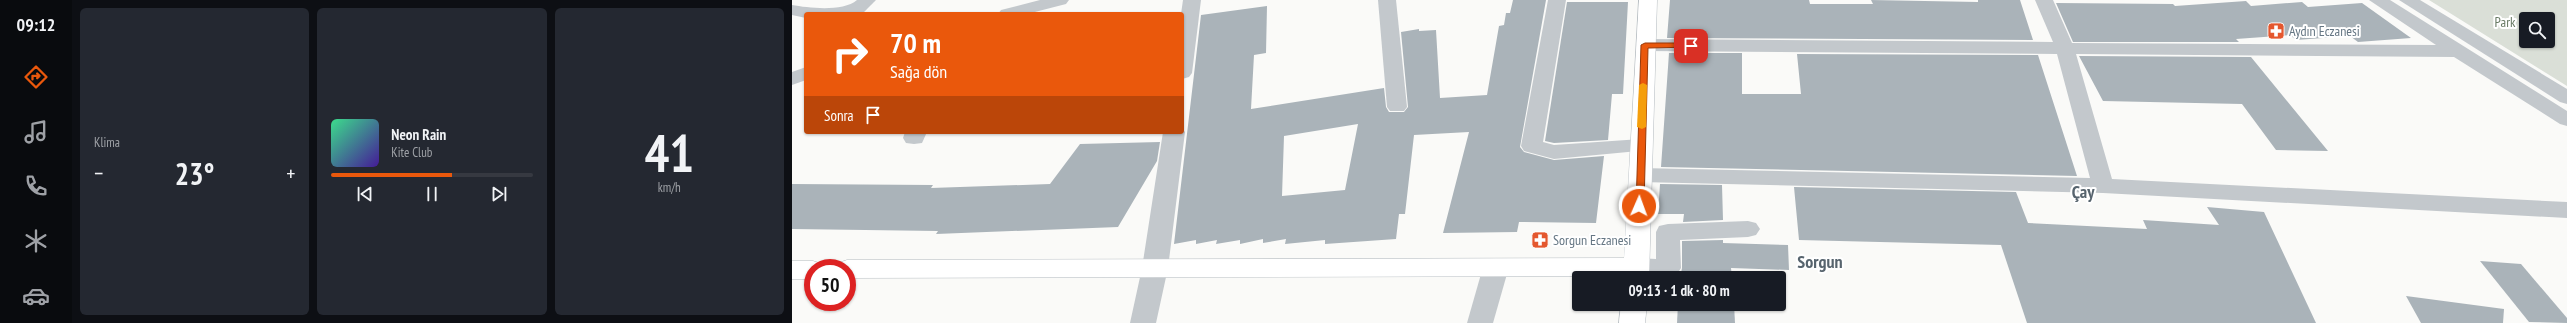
<!DOCTYPE html>
<html lang="tr">
<meta charset="utf-8">
<style>
:root{--surface:#171b24;--page:#242831;--text:#f1f3f6;--muted:#9ea1a6;--line:#363941;--accent:#ea580c}
body{margin:0;font-family:"PT Sans Narrow",sans-serif;background:var(--page);color:var(--text);height:100vh;display:flex;flex-direction:column;font-size:15px;white-space:nowrap}
*{box-sizing:border-box;margin:0}
p{font-size:13px;color:var(--muted)}
.icon{flex:none;width:22px;height:22px;fill:none;stroke:currentColor;stroke-width:2;stroke-linecap:round;stroke-linejoin:round}
.map{position:relative;flex:1;overflow:hidden}
.side{display:flex;flex-direction:column;gap:8px;padding:8px;background:#0d0f14;width:720px}
.side>*{flex:none}
.guide{position:absolute;left:12px;top:12px;width:380px;height:122px;border-radius:4px;box-shadow:0 1px 3px #0004;background:#ea580c;color:#fff;overflow:hidden}
.fabs{position:absolute;left:1727px;top:12px;display:grid;gap:8px}
.fabs a{display:grid;place-items:center;width:36px;height:36px;border-radius:4px;background:var(--surface);box-shadow:0 1px 3px #0004;font-size:20px}
.speed{position:absolute;left:12px;top:259px;display:flex;gap:8px;font-size:20px;font-weight:700;text-align:center}
.speed>*{display:grid;place-content:center;width:52px;height:52px;border-radius:50%;background:var(--surface);box-shadow:0 1px 3px #0004;line-height:1}
.speed .limit{border:6px solid #d22;background:#fff;color:#111}
.pin{position:absolute;display:grid;place-items:center;width:34px;height:34px;color:#fff;margin:-17px;border-radius:8px;box-shadow:0 2px 6px #0006}
.me{position:absolute;width:44px;margin:-22px;rotate:2deg;stroke-linejoin:round;filter:drop-shadow(0 0 3px #0008)}
.turn{display:flex;align-items:center;gap:14px;height:84px;padding:0 20px;font-size:18px}
.turn .icon{width:52px;height:52px;stroke-width:2.5}
.turn b{display:block;font-size:28px;line-height:34px}
.then{display:flex;align-items:center;height:38px;padding:0 20px;background:#0003;gap:8px;font-size:15px}
.big{font-size:30px;font-weight:700;line-height:1.1}
.side .card{flex:1;display:flex;flex-direction:column;justify-content:center;gap:6px;min-width:0;padding:0 14px;border-radius:6px;background:var(--page)}
.side .dial{align-items:center;gap:0}
.dial b{font-size:52px;line-height:1}
.song{display:flex;align-items:center;gap:12px}
.cover{width:48px;height:48px;border-radius:6px;background:linear-gradient(135deg,hsl(150 70% 55%),hsl(260 70% 35%))}
.played{height:4px;border-radius:2px;background:linear-gradient(90deg,var(--accent) 60%,var(--line) 60%)}
.keys{display:flex;justify-content:space-around;direction:ltr}
.heat{display:flex;justify-content:space-between;align-items:center;font-size:22px;direction:ltr}
.side .tiles{flex:1;display:grid;gap:8px;grid-template-columns:repeat(3,1fr)}
.trip{position:absolute;left:780px;top:271px;width:214px;height:40px;border-radius:4px;background:var(--surface);box-shadow:0 1px 3px #0004;font-weight:700;line-height:40px;text-align:center}
main{display:flex;flex:1;min-height:0}
.tabs{display:flex;flex-direction:column;width:72px;justify-content:space-around;align-items:center;background:#090b0e;color:var(--muted)}
.tabs .icon{width:28px;height:28px}
.tabs .on{color:var(--accent)}
.tabs b{font-size:18px;color:var(--text)}
.map>svg:first-child{display:block}
.green{fill:#dadfd7;fill-rule:evenodd}
.building{fill:#aab3b9;fill-rule:evenodd}
.lines{fill:none;stroke-linecap:round;stroke-linejoin:round}
.secondary-casing{stroke:#b3babf;stroke-width:1}
.street{fill:#c3c8cc;fill-rule:evenodd}
.secondary{fill:#fff;fill-rule:evenodd}
.route{fill:#ea580c;stroke:#983908}
.slow{fill:#f59e0b}
.labels{text-anchor:middle;stroke-width:4;stroke-linejoin:round;paint-order:stroke}
.park-label{font-size:14px;fill:#687a64;stroke:#fff}
.poi-label{font-size:14px;fill:#657683;stroke:#fff;text-anchor:start}
.district-label{font-size:18px;font-weight:bold;fill:#57646e;stroke:#fff}
</style>
<main>
<nav class="tabs">
<b>09:12</b>
<svg class="icon on" aria-label="directions" viewBox="0 0 24 24"><path d="M12 3l9 9-9 9-9-9zM9 14v-3h6M13 9l2 2-2 2"/></svg>
<svg class="icon" aria-label="music" viewBox="0 0 24 24"><path d="M9 18V5l10-2v13"/><circle cx="6" cy="18" r="3"/><circle cx="16" cy="16" r="3"/></svg>
<svg class="icon" aria-label="phone" viewBox="0 0 24 24"><path d="M5 4h4l2 5-3 2q2 4 5 5l2-3 5 2v4C11 20 4 13 5 4z"/></svg>
<svg class="icon" aria-label="climate" viewBox="0 0 24 24"><path d="M12 3v18M4 7l16 10M4 17L20 7"/></svg>
<svg class="icon" aria-label="car" viewBox="0 0 24 24"><path d="M5 17H2v-5l4-1 3-4h7l3 4 3 1v5h-3M9 17h6M6 11h13"/><circle cx="7" cy="17" r="2"/><circle cx="17" cy="17" r="2"/></svg>
</nav>
<section class="side">
<div class="tiles">
<div class="card"><p>Klima</p>
<div class="heat"><a>−</a><b class="big">23°</b><a>+</a></div>
</div>
<div class="card">
<div class="song"><i class="cover"></i><div><b>Neon Rain</b><p>Kite Club</p></div></div>
<div class="played"></div>
<div class="keys"><svg class="icon" aria-label="previous" viewBox="0 0 24 24"><path d="M18 5L8 12l10 7zM5 5v14"/></svg><svg class="icon" aria-label="pause" viewBox="0 0 24 24"><path d="M8 5v14M16 5v14"/></svg><svg class="icon" aria-label="next" viewBox="0 0 24 24"><path d="M6 5l10 7-10 7zM19 5v14"/></svg></div>
</div>
<div class="card dial"><b>41</b><p>km/h</p></div>
</div>
</section>
<div class="map">
<svg width="1775" height="323" viewBox="0 0 1775 323">
<rect width="100%" height="100%" fill="#fafaf8"/>
<path class="green" d="M1637,0H1775V86ZM1734,19H1756V41H1734Z"/>
<g class="building">
<path d="M721,0H754L728,147L732,152L762,160L812,156L804,223L727,222L725,232L651,233L677,132L622,135L613,214H607L604,239L533,244V240L493,244L494,239L471,243V239L448,244V240L424,244L425,240L404,244V240L382,244L409,15L475,6L474,53L462,55L459,109L592,88L594,107L597,112H612L616,107L609,32L627,29V31L644,30L648,98L695,95L707,26L712,25L714,13H718ZM566,124L553,190L490,196L492,136Z"/>
<polygon points="878,0 1017,0 1018,4 1081,4 1079,0 1186,2 1186,0 1228,0 1241,40 875,38"/>
<polygon points="1454,1 1459,6 1510,2 1516,7 1570,3 1619,38 1566,42 1558,36 1504,40 1498,35 1444,39 1447,42 1281,42 1264,3 1381,4 1383,6"/>
<polygon points="775,2 836,2 831,94 820,94 816,140 762,143 753,141"/>
<polygon points="877,53 950,53 950,94 1009,94 1005,54 1246,55 1285,176 869,167"/>
<polygon points="1287,56 1459,57 1536,151 1484,150 1450,104 1311,101"/>
<polygon points="368,142 365,161 326,227 144,234 146,231 0,229 0,184 141,185 139,188 258,184 288,144"/>
<polygon points="868,184 930,185 931,220 891,222 892,214 866,214"/>
<polygon points="1002,187 1224,192 1236,223 1355,229 1351,220 1427,225 1415,207 1472,212 1524,323 1235,323 1209,245 1007,240"/>
<polygon points="931,240 931,243 996,245 997,270 939,268 940,278 888,278 890,268 890,241"/>
<polygon points="1688,261 1729,264 1775,318 1775,323 1737,322"/>
<polygon points="1614,296 1712,309 1711,323 1629,323"/>
<polygon points="886,304 942,304 943,323 885,323"/>
</g>
<g class="lines">
<g class="secondary-casing">
<g id="secondary">
<polygon points="847,0 865,0 857,278 831,278 831,276 55,278 55,268 43,268 46,263 55,260 832,258"/>
<polygon points="0,261 21,261 30,264 32,268 21,268 21,279 0,279"/>
<polygon points="829,304 855,304 853,323 827,323"/>
</g>
</g>
<g class="street">
<path d="M65,0H84L71,13L66,14H14V18L0,15V5C17,8 51,12 65,0Z"/>
<polygon points="248,0 277,0 274,4 235,14 206,14 209,10"/>
<polygon points="391,0 409,0 400,73 397,77 390,79 389,14"/>
<polygon points="586,0 604,0 615,107 612,111 598,111 595,107"/>
<polygon points="756,0 774,0 751,142 762,145 849,139 857,140 860,145 857,150 762,159 732,151 729,146"/>
<polygon points="1243,0 1261,0 1280,43 1644,45 1577,0 1598,0 1775,111 1775,126 1768,124 1662,57 1284,54 1320,179 1775,202 1775,218 1311,193 848,182 840,180 837,175 840,170 848,168 1298,178 1265,54 853,51 846,49 844,45 846,41 853,39 1261,42"/>
<polygon points="1607,0 1628,0 1775,89 1775,104 1768,102"/>
<polygon points="14,67 14,80 0,85 0,72"/>
<polygon points="390,128 393,132 376,268 364,323 338,323 350,268 371,132 390,132"/>
<polygon points="113,132 135,132 130,143 122,144 114,143 111,138"/>
<path d="M956,221L964,223L968,229L964,235L956,237L888,240L889,268L885,274C870,279 851,278 836,273L832,267L836,261L845,258L864,259V232L867,226L876,224Z"/>
<polygon points="704,258 713,261 717,267 701,323 675,323 691,267 695,261"/>
</g>
<use href="#secondary" class="secondary"/>
</g>
<polygon class="route" points="899,43 902,44 902,47 856,48 852,206 844,208 849,45 853,43"/>
<polygon class="slow" points="851,83 855,85 854,127 850,129 845,127 847,85"/>
<defs>
<g id="pharmacy-square" transform="scale(0.9)"><rect x="-9" y="-9" width="18" height="18" rx="4" fill="#e4572e" stroke="#fff"/><path d="M-2-6h4v4h4v4h-4v4h-4v-4h-4v-4h4Z" fill="#fff"/></g>
</defs>
<g fill-rule="evenodd">
<use href="#pharmacy-square" x="1484" y="31"/>
<use href="#pharmacy-square" x="748" y="240"/>
</g>
<g class="labels">
<g class="park-label">
<text x="1713" y="27">Park</text>
</g>
<g class="poi-label">
<text x="1497" y="36">Aydın Eczanesi</text>
<text x="761" y="245">Sorgun Eczanesi</text>
</g>
<g class="district-label">
<text x="1291" y="198">Çay</text>
<text x="1028" y="268">Sorgun</text>
</g>
</g>
</svg>
<div class="fabs">
<a><svg class="icon" aria-label="search" viewBox="0 0 24 24"><circle cx="10" cy="10" r="6"/><path d="M15 15l6 6"/></svg></a>
</div>
<div class="speed"><div class="limit">50</div></div>
<div class="pin" style="left:899px;top:46px;background:#d93025"><svg class="icon" aria-label="arrive" viewBox="0 0 24 24"><path d="M6 21V4h12l-3 4 3 4H6"/></svg></div>
<svg class="me" style="left:847px;top:206px" viewBox="-20 -20 40 40"><circle r="17" fill="#ea580c" stroke="#fff" stroke-width="3"/><path d="M0-11L8 9 0 5-8 9z" fill="#fff"/></svg>
<div class="trip">09:13 · 1 dk · 80 m</div>
<div class="guide">
<div class="turn"><svg class="icon" aria-label="right" viewBox="0 0 24 24"><path d="M7 20v-9h11M14 6l5 5-5 5"/></svg><div><b>70 m</b>Sağa dön</div></div>
<div class="then">Sonra<svg class="icon" aria-label="arrive" viewBox="0 0 24 24"><path d="M6 21V4h12l-3 4 3 4H6"/></svg></div>
</div>
</div>
</main>
